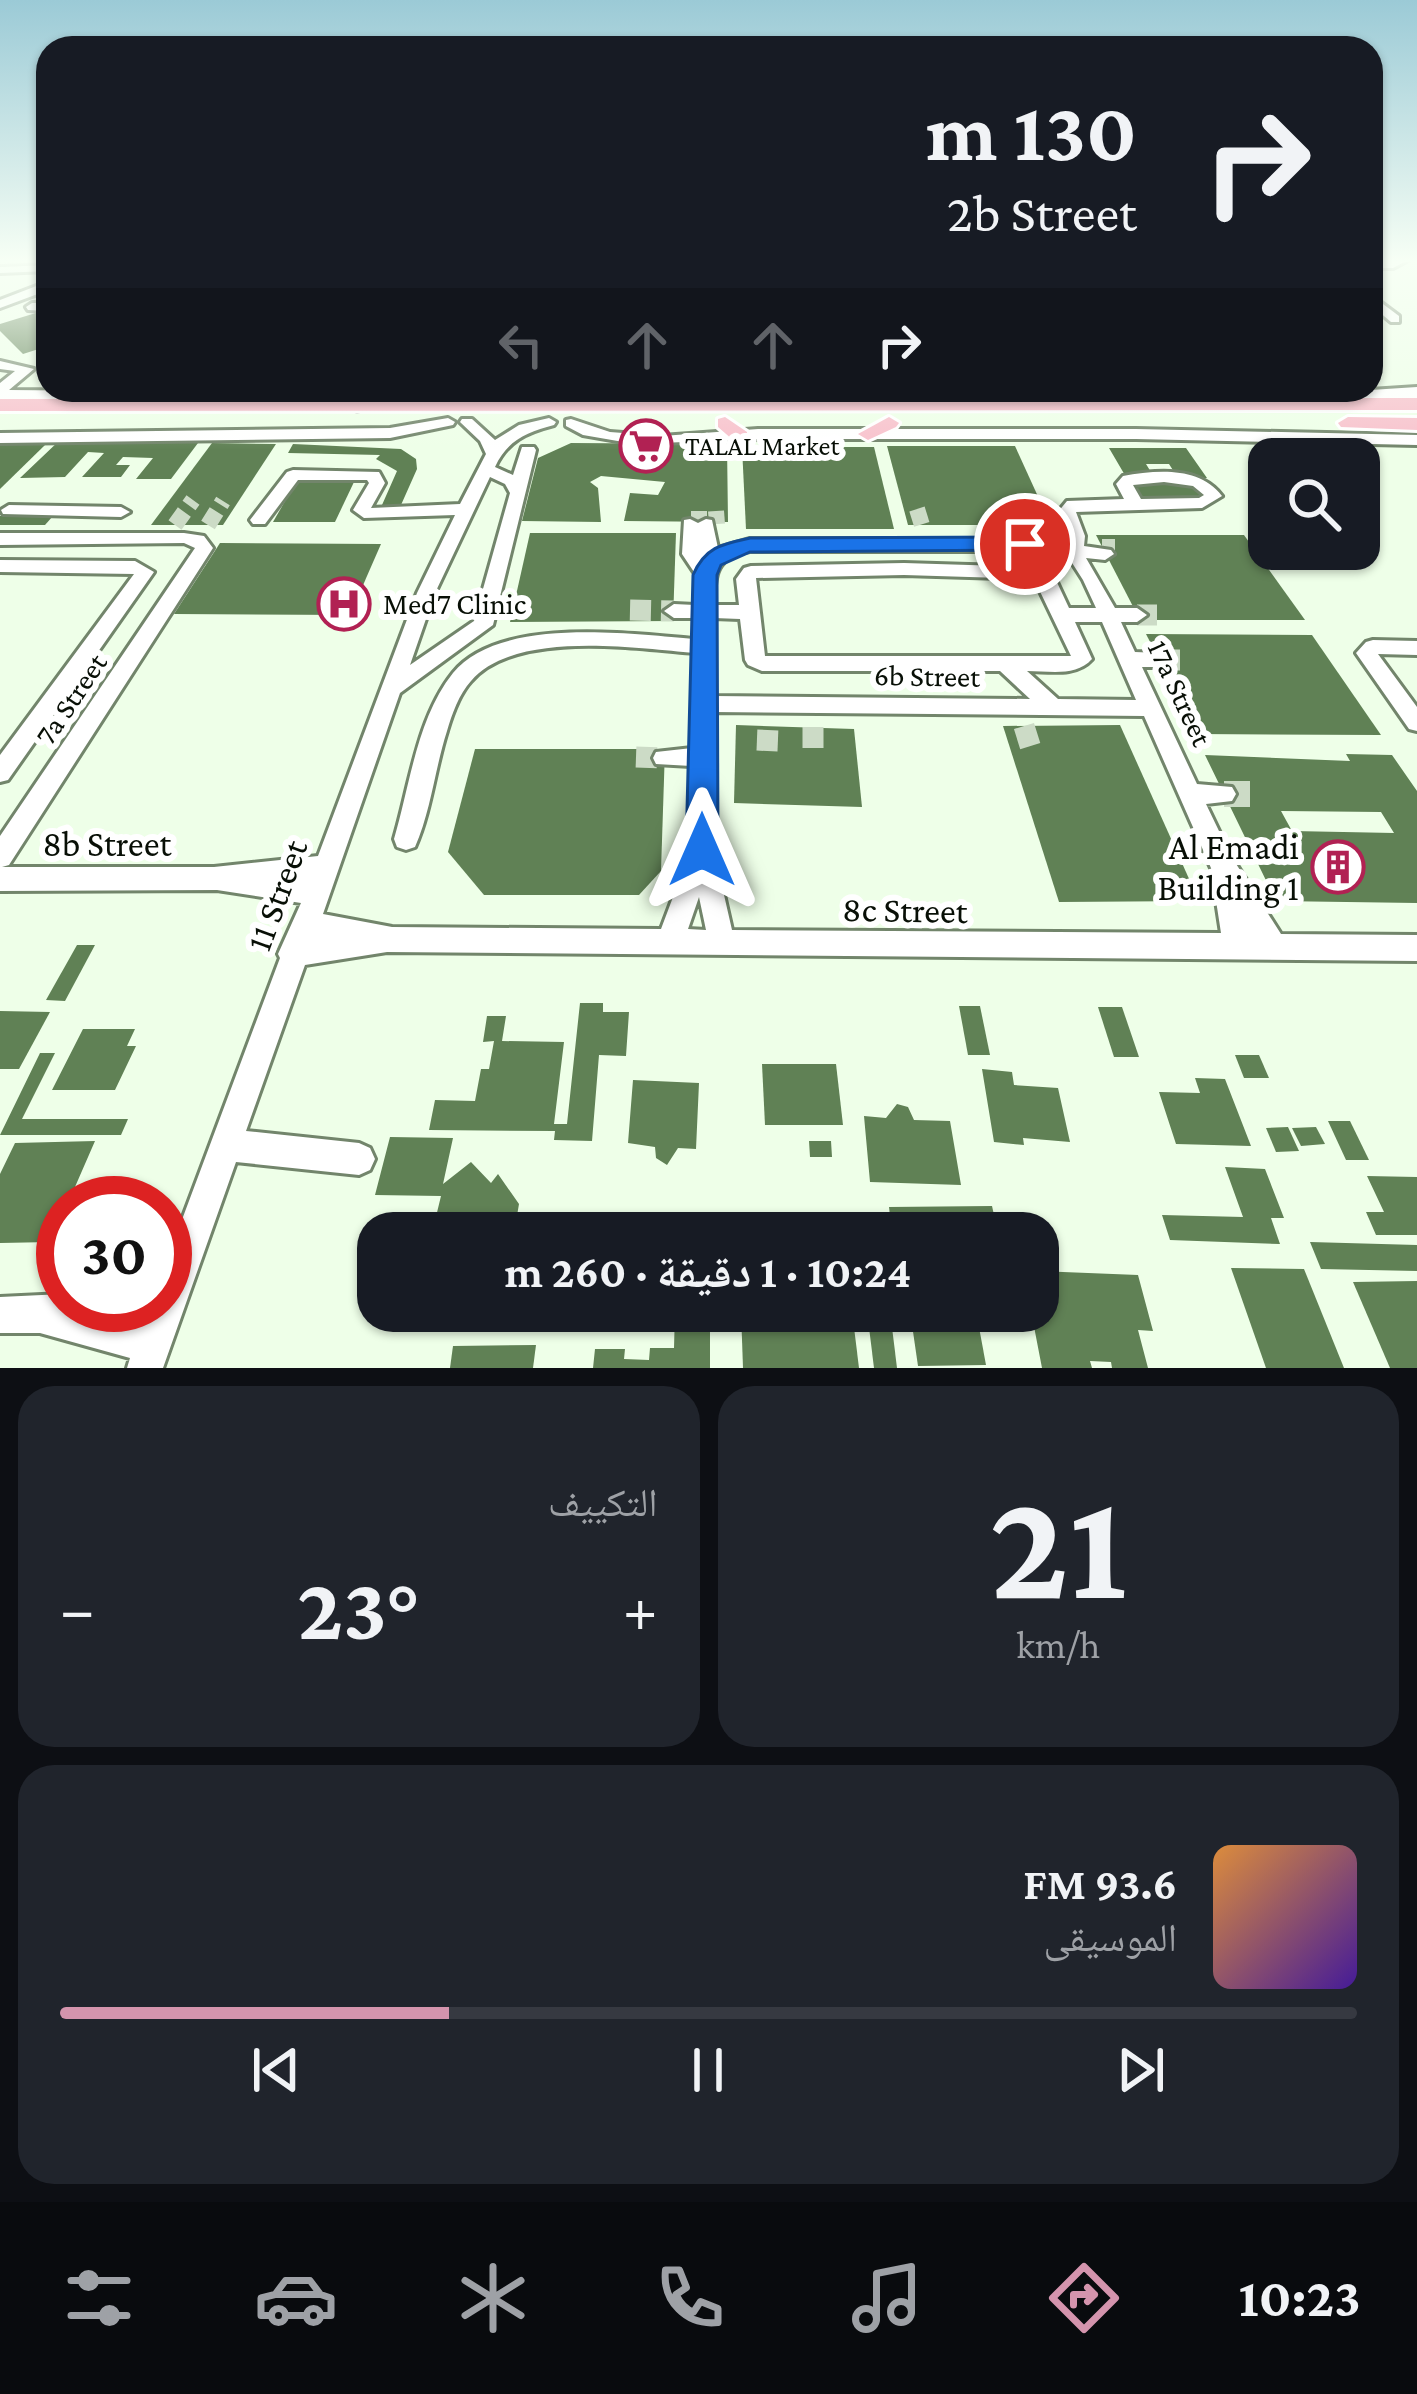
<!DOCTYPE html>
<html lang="ar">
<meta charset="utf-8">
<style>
:root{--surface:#171b24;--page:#20242c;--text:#f1f3f6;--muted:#9ea1a6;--line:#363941;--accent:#d494ad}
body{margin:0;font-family:"Crimson Pro","Noto Naskh Arabic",serif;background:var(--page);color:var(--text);direction:rtl;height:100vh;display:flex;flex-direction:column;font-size:45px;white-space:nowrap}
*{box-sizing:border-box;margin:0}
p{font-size:39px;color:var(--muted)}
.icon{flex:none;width:66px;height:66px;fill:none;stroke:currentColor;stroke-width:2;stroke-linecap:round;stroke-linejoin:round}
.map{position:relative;height:1368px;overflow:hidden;direction:ltr}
.sheet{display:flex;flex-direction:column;gap:18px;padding:18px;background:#0d0f14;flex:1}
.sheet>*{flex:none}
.banner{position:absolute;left:36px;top:36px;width:1347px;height:366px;border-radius:36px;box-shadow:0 3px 9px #0004;direction:rtl;background:#171b24;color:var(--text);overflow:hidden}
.tools{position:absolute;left:1248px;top:438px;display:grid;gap:24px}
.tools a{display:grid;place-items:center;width:132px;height:132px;border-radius:24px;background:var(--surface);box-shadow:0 3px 9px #0004;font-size:60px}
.speed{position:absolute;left:36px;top:1176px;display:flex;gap:24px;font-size:60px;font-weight:700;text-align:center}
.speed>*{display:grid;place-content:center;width:156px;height:156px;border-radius:50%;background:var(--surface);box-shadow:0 3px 9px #0004;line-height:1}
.speed .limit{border:18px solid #d22;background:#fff;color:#111}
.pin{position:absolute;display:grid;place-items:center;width:102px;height:102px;color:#fff;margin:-51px;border:6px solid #fff;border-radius:50%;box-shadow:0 3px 12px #0007}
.me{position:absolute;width:132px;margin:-66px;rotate:0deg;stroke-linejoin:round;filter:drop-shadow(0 0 9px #0008)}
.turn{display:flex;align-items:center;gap:42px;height:252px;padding:0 48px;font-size:54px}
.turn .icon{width:156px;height:156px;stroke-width:2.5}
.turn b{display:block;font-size:84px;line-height:102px}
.lanes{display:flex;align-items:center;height:114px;padding:0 48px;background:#0003;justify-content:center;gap:60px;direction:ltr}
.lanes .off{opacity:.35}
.big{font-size:90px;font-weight:700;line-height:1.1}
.sheet .card{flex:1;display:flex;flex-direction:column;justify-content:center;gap:18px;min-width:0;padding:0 42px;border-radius:36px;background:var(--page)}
.sheet .dial{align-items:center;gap:0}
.dial b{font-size:156px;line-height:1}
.song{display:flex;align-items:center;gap:36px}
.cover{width:144px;height:144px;border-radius:18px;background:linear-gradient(135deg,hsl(30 70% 55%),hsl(260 70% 35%))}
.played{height:12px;border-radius:6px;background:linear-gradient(90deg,var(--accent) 30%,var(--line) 30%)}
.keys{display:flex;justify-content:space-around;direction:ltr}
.heat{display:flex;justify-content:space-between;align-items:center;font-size:66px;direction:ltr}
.sheet .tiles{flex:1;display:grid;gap:18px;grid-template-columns:1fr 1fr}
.card:last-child{grid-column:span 2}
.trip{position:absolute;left:357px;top:1212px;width:702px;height:120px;border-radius:36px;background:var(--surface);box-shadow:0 3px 9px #0004;font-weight:700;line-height:120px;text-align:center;direction:rtl}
.tabs{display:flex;height:192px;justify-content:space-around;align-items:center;background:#090b0e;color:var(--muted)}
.tabs .icon{width:84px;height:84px}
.tabs .on{color:var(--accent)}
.tabs b{font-size:54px;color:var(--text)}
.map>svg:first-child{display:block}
.building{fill:#608155;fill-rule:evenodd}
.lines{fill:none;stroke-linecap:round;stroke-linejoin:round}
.minor-tunnel-far2{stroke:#ccdbc6;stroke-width:16;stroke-dasharray:16 8;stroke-linecap:butt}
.minor-tunnel-far1{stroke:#ccdbc6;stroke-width:21;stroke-dasharray:21 10;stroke-linecap:butt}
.minor-tunnel{stroke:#ccdbc6;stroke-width:26;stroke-dasharray:26 14;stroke-linecap:butt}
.minor-casing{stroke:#72856b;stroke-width:6}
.major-casing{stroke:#fff;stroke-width:6}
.minor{fill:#fff;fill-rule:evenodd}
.major{fill:#f8c1cc;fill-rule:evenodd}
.route{fill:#1a73e8;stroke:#114b97;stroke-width:3}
.labels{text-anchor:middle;stroke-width:12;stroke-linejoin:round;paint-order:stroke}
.far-poi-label{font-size:27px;fill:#080f06;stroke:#fff;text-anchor:start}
.poi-label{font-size:30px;fill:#080f06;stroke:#fff;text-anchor:start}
.street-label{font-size:30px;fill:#080f06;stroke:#fff}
.near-street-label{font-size:36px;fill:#080f06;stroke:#fff}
.near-poi-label{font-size:36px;fill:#080f06;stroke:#fff;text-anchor:end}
</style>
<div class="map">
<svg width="1417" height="1368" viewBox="0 0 1417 1368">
<rect width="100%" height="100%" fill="#eeffe8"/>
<g class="building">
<polygon points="39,312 48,321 48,346 23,354 0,331 0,324"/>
<polygon points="61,439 201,439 171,479 136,479 153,458 123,457 116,465 130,465 121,477 82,477 104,453 88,452 65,477 20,478"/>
<polygon points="212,443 276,444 223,525 151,525"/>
<polygon points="571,443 727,444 728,522 624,521 630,493 658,495 665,482 601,476 590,482 598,488 601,522 522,521 538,458"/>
<polygon points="0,444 45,445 0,489"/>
<polygon points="293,444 401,449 416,459 417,469 401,505 382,505 397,471 376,459 380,455 288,453"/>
<polygon points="887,446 1015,446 1051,525 908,525"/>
<polygon points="742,447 874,447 894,529 746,529"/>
<polygon points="1109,448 1186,448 1207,478 1178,478 1169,464 1146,464 1154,477 1126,477"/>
<polygon points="296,482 354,482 335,522 273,522"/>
<polygon points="1133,485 1193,485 1204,500 1142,500"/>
<polygon points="0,516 53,516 45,525 0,525"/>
<polygon points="530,533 676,533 673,621 510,622"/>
<polygon points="1096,535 1244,535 1305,620 1140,620"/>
<polygon points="220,543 381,544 350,615 174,614"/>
<polygon points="1146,634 1312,635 1381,735 1197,734"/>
<polygon points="736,725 854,729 862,807 734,803"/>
<polygon points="1120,725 1199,901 1059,902 1003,726"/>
<polygon points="475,749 665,749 661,871 639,895 484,895 448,852"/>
<path d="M1346,754L1392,755L1417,791V903L1276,901L1205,755L1350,761ZM1281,811L1381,812L1394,833L1292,831Z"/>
<polygon points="77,945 95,945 65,1001 46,1000"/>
<polygon points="580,1003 603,1003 603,1012 629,1012 626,1056 599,1055 592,1141 554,1140 555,1131 429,1130 435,1100 475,1101 481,1069 489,1069 494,1041 483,1042 487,1016 506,1016 502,1041 564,1042 554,1124 567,1124"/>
<polygon points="959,1006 980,1006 990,1055 968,1055"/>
<polygon points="1098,1007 1122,1007 1139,1057 1114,1057"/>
<polygon points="0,1011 50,1012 19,1069 0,1069"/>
<polygon points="83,1029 135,1029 127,1046 136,1046 115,1090 52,1090"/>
<polygon points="40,1053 55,1053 22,1119 128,1119 121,1135 0,1135"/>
<polygon points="1235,1055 1259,1055 1269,1078 1244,1078"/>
<polygon points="762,1064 836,1064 843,1125 765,1125"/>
<polygon points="982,1069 1012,1072 1014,1085 1058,1088 1070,1142 1023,1138 1024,1145 994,1142"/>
<polygon points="1195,1078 1225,1079 1251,1146 1176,1144 1159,1092 1200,1093"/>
<polygon points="633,1080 699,1083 696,1149 678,1148 667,1165 656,1158 655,1147 628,1143"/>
<polygon points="897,1104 908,1107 914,1120 950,1121 961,1185 870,1182 864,1116 886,1118"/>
<polygon points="1328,1121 1350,1121 1369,1160 1346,1160"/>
<polygon points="1288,1127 1299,1151 1276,1152 1266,1128"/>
<polygon points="1316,1127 1325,1144 1301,1146 1292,1128"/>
<polygon points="390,1137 453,1138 443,1184 471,1162 491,1183 498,1174 519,1204 514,1233 432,1233 441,1196 375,1195"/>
<polygon points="95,1141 68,1203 63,1203 51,1242 0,1243 0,1174 15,1143"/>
<polygon points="809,1141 831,1141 832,1157 810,1157"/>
<polygon points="1225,1167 1265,1169 1284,1218 1271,1218 1280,1244 1170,1240 1162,1215 1243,1217"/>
<polygon points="1367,1176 1417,1177 1417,1235 1376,1235 1366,1212 1384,1212"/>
<polygon points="992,1206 998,1233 892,1233 889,1207"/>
<polygon points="1310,1242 1417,1245 1417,1271 1321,1269"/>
<polygon points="1231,1268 1304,1269 1344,1368 1266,1368"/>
<polygon points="1038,1271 1138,1275 1153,1331 1138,1330 1148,1368 1112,1368 1111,1362 1090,1361 1092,1368 1042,1368 1031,1311 1038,1311"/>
<polygon points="1417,1281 1417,1368 1390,1368 1353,1282"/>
<polygon points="435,1311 518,1311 517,1319 435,1315"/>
<polygon points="675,1311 710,1311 710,1368 593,1368 595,1349 625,1349 624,1359 649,1360 650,1348 674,1348"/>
<polygon points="741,1311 852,1311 859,1368 743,1368"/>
<polygon points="867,1311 890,1311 897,1368 874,1368"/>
<polygon points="910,1311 976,1311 986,1365 918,1366"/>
<polygon points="536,1345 533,1368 450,1368 453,1346"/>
</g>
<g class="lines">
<g class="minor-tunnel-far2">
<polyline points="917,509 922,525"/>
<polyline points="1019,510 1026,525"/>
<polyline points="699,511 699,524"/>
<polyline points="716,511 717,524"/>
<polyline points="175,525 193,500"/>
<polyline points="208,525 223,501"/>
<polyline points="1102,547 1115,547"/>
</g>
<g class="minor-tunnel-far1">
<polyline points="630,610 674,611"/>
<polyline points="1137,615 1157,615"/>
<polyline points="1159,660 1185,660"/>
<polyline points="1024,726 1033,755"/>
<polyline points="813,727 813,751"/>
<polyline points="767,751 768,726"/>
<polyline points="636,757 664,758"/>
</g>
<polyline class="minor-tunnel" points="1224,794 1254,794"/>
<g class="minor-casing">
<g id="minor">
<polygon points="1397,259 1410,259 1393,268 1371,268 1371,262"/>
<polygon points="48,265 48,271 0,273 0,267"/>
<polygon points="39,285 45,289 43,292 0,308 0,300"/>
<polygon points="1371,295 1399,316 1399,322 1391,322 1371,305"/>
<polygon points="32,303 48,303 48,311 28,310 26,307"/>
<polygon points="0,361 34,369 9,390 229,392 260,405 287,390 305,390 266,410 260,407 248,409 227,400 0,398 0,383 15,371 0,369"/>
<polygon points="1417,387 1417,395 1324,401 840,399 806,409 799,405 839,391 1324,393"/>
<polygon points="395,390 655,390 690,405 683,409 648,397 404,396 357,411 350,407"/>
<polygon points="727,390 743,390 719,408 709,408 709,402"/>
<polygon points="745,390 763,390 787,405 775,408"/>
<polygon points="448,418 455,422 453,425 390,438 0,443 0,433 390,428"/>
<path d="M549,418L556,422L554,425C526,432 507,441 495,467L513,475L522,447H534L536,450L493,625L400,693L323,914L392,927L661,929L690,852L691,766L656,764L653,758L656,752L692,748L694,653C634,648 515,630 471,681C459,694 452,714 447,731C435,768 431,811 415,847L406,850L397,847L394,839C410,785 417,718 453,673C499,616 630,634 694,639L695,618H674L664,611L674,604L695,605L696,575L682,554L684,520L690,519L698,523L706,519L712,520L718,548L750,539H1025L1066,544L1067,536L1058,512L1067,501L1124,499L1116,484L1123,476C1157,470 1199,466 1222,496L1202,508L1076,512L1085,536L1084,546L1111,550L1114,554L1105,560L1086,558L1115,608H1137L1147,615L1137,622H1121L1135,652L1159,653L1169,660L1159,667H1142L1197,784L1232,787L1236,794L1232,801L1206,804L1231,856L1281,934L1417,935V961L387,952L305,965L246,1131L359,1143L370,1148L375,1159L370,1170L359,1175L236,1162L163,1368H127L130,1358L40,1333H0V1297L63,1294V1305H127L119,1319L143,1325L150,1305H165V1265L280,958L278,954L301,903L217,890L0,891V836L195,548L184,543L0,545V533H184L204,536L213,548L9,865L2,867H214L318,856L417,593L455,515L364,518L353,510L369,483L367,480H298L265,524H253L250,520L287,472L293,470L379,472L385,483L371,508L460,504L486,454L480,441L460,422L462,419H472L495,440L519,425ZM490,477L505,484L510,493L474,621L410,665L435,593ZM1164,482L1193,486L1204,495L1199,498L1141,499L1133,485ZM750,551H1025L1067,555L1083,580L1096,608H1069L1054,576L1039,567L904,563L751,566L744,568L736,579L739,605H714C714,575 716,556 750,551ZM904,575L1034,579L1071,656H765L756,578ZM714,618L740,619L745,660L748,665L762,671H1000L1030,699L714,696ZM1075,622H1102L1136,700L1058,699L1027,671C1050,671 1076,677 1092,659ZM714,712L1144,716L1211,868L1221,933L732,930L714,851ZM699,897L706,930L688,929Z"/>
<polygon points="571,419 610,432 662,436 758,429 1136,429 1417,435 1417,445 1136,439 758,439 635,444 583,435 566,426 566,420"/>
<polygon points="9,505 121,507 130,512 121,517 3,514 1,510"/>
<polygon points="0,560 135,561 154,572 8,780 0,782 0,755 134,574 0,572"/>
<polygon points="1373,640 1417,641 1417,655 1378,654 1417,707 1417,731 1409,729 1356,653 1366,642"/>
</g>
</g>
<g class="major-casing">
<g id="major">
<polygon points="1417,398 1417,410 0,411 0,399"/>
<polygon points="725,417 747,432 747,440 733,440 718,427 718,419"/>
<polygon points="889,417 899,423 896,427 868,440 858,434"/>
<polygon points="1348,417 1417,418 1417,430 1341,427 1338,423"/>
</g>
</g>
<use href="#minor" class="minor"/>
<use href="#major" class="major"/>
</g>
<linearGradient id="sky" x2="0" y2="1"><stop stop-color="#9bcad6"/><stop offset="0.58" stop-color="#f7fff5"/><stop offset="1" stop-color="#f7fff5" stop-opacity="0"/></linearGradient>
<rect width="1417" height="450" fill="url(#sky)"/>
<path class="route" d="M1025,537L1036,544L1033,550L750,552L721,565L717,575L718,850L713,861L702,865L691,861L686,850L693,575C705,547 722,544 750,538Z"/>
<defs>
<g id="supermarket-ring" transform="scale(2.7)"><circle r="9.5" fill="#fff" stroke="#b12153" stroke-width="1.5"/><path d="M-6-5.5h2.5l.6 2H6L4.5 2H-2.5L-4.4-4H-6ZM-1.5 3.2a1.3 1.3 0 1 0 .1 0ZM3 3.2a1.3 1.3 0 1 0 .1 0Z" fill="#b12153"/></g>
<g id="hospital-ring" transform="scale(2.7)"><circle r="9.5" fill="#fff" stroke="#b12153" stroke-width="1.5"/><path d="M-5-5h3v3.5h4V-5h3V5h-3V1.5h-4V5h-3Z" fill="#b12153"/></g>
<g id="building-ring" transform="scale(2.7)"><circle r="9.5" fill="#fff" stroke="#b12153" stroke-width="1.5"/><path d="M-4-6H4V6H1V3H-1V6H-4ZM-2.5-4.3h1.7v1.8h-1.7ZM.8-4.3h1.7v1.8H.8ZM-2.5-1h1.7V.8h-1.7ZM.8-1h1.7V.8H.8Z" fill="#b12153"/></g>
</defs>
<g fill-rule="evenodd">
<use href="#supermarket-ring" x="646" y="446"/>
<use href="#hospital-ring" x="344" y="604"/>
<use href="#building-ring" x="1338" y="867"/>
</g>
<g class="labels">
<g class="far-poi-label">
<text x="685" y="455">TALAL Market</text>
</g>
<g class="poi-label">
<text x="383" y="614">Med7 Clinic</text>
</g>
<g class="street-label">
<text transform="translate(927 676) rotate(1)" y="10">6b Street</text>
<text transform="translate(1180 693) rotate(65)" y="10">17a Street</text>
<text transform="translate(71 699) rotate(-56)" y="10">7a Street</text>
</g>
<g class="near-street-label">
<text x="107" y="856">8b Street</text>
<text transform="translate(276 895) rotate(-70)" y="13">11 Street</text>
<text transform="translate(905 909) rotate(1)" y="13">8c Street</text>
</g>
<g class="near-poi-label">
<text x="1299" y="859">Al Emadi<tspan x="1299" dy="41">Building 1</tspan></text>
</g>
</g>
</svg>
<div class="tools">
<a><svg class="icon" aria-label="search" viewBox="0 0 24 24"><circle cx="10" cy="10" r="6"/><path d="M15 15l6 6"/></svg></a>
</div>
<div class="speed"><div class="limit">30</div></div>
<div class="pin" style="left:1025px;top:544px;background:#d93025"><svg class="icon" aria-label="arrive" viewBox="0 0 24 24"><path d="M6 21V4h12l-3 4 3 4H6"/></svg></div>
<svg class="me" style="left:702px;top:850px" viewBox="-20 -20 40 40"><path d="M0-17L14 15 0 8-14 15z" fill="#1a73e8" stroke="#fff" stroke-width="4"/></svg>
<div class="trip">10:24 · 1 دقيقة · 260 m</div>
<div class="banner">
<div class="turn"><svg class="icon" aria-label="right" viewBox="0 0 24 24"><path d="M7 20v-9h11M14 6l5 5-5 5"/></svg><div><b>130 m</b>2b Street</div></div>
<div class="lanes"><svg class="icon off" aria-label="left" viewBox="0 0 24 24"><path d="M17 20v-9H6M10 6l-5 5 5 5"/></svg><svg class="icon off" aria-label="ahead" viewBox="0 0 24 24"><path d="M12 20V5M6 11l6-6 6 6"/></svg><svg class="icon off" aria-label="ahead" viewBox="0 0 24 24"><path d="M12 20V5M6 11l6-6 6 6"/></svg><svg class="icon" aria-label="right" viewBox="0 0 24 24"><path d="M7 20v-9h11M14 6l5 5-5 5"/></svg></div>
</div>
</div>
<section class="sheet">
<div class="tiles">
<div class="card dial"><b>21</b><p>km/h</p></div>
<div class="card"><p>التكييف</p>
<div class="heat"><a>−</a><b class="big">23°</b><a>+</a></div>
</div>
<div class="card">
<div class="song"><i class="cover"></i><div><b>93.6 FM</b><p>الموسيقى</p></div></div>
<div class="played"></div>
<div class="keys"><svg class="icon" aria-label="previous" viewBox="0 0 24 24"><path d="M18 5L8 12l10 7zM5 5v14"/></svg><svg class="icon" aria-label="pause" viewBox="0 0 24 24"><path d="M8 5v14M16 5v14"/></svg><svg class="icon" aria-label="next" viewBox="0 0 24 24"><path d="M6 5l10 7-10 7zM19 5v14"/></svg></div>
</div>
</div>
</section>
<nav class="tabs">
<b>10:23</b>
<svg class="icon on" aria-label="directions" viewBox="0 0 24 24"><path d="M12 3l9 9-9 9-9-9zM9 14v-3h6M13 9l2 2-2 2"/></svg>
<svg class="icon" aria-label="music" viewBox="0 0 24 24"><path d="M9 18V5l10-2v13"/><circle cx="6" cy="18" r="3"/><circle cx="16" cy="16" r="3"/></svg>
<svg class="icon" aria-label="phone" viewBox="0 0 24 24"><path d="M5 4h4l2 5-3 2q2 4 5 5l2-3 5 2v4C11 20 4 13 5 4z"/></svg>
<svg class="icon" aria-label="climate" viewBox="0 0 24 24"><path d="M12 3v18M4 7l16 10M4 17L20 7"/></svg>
<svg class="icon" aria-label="car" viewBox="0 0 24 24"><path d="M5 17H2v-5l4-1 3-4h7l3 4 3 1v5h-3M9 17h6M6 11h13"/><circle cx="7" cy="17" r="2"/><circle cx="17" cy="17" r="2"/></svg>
<svg class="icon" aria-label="filters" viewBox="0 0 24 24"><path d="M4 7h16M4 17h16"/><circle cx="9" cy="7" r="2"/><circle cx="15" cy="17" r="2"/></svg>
</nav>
